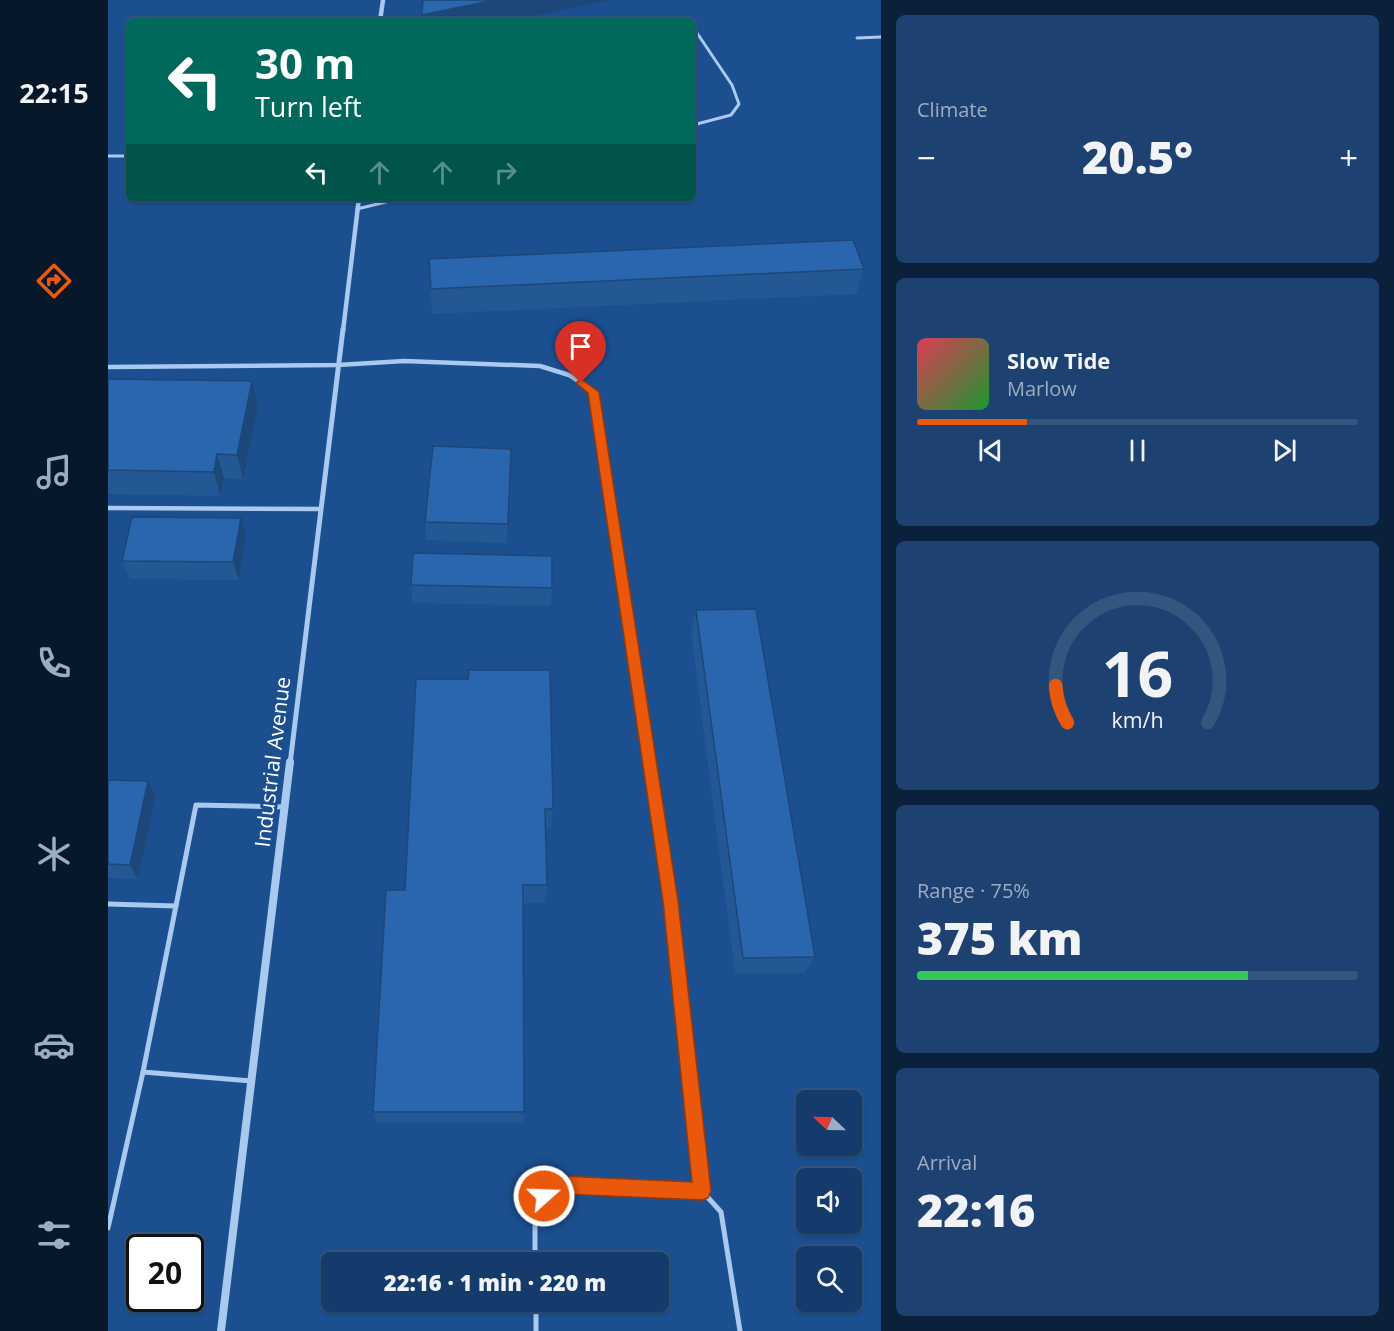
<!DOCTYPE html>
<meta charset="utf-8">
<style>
:root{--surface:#143b6b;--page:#1d4271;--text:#f1f3f6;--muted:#9dadc1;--line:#33557e;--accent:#ea580c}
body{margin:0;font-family:"Open Sans",sans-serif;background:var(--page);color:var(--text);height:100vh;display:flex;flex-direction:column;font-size:22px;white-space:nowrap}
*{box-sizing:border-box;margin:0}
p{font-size:20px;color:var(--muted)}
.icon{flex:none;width:33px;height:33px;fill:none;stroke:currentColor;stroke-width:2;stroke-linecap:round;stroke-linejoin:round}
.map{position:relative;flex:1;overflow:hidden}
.details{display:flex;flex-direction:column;gap:15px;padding:15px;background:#0b203b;width:513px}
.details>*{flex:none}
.banner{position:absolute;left:18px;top:18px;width:570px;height:183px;border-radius:9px;box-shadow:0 2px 4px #0004,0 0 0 2px var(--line);background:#00695c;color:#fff;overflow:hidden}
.needle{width:39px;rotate:292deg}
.tools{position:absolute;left:688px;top:1090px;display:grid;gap:12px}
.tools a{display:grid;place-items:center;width:66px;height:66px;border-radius:9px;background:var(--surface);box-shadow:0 2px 4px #0004,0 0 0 2px var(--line);font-size:30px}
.speed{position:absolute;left:18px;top:1234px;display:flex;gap:12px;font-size:30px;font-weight:700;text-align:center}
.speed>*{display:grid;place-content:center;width:78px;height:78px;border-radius:50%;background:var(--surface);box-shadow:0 2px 4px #0004,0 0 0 2px var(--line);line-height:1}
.speed .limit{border:3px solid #111;border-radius:9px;background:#fff;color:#111}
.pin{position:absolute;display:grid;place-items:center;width:51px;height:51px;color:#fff;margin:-62px -26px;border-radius:50% 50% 50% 0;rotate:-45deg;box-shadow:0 0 6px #0007}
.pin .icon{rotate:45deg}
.me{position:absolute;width:66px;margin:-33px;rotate:70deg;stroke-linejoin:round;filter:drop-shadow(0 0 4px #0008)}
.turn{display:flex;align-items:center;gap:21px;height:126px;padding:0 30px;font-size:27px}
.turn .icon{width:78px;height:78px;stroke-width:2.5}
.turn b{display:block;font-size:42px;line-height:51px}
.lanes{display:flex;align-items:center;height:57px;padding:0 30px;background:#0003;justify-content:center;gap:30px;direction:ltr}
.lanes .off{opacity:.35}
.big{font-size:45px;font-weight:800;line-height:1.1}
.details .tile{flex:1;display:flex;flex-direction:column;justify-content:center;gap:9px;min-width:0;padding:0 21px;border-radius:9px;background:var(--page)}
.details .dial{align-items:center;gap:0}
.dial svg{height:156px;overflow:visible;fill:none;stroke:var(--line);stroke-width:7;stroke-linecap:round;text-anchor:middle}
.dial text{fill:var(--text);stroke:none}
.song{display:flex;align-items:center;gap:18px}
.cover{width:72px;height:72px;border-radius:9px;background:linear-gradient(135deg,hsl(350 70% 55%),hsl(130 70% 35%))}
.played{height:6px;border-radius:3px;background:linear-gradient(90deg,var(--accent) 25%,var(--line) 25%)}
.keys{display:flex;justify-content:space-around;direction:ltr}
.heat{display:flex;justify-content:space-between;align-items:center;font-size:33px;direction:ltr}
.charge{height:9px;border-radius:4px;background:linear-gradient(90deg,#34c759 75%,var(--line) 0)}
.trip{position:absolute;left:213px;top:1252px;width:348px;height:60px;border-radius:9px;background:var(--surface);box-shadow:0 2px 4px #0004,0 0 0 2px var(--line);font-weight:800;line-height:60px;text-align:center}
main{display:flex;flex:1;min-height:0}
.tabs{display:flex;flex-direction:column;width:108px;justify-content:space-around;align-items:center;background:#08182b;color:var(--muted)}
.tabs .icon{width:42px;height:42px}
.tabs .on{color:var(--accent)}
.tabs b{font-size:27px;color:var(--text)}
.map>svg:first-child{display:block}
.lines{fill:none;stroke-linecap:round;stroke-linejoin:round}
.lane-far2{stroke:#a9c9ee;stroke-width:3}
.lane-far1{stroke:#a9c9ee;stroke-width:4.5}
.lane{stroke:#a9c9ee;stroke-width:5}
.street-far2{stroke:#a9c9ee;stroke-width:4.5}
.street-far1{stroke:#a9c9ee;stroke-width:5}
.street{stroke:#a9c9ee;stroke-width:8}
.wall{fill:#245895}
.shaded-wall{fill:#1d4779}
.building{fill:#2a66ad;stroke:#1d4779;stroke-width:1.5}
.route{fill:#ea580c;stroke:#983908;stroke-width:1.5}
.labels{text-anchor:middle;stroke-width:6;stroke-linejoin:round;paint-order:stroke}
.street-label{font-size:21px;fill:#fff;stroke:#1b4f8f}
</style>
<main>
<nav class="tabs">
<b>22:15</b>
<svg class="icon on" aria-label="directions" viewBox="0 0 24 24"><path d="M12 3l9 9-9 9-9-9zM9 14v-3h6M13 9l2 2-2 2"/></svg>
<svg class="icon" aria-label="music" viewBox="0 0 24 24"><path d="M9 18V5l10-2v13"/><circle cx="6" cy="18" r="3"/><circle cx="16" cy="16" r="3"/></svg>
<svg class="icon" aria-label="phone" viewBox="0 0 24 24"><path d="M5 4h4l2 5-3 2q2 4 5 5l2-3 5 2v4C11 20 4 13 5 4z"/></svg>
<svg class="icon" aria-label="climate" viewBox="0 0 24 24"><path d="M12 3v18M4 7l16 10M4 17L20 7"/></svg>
<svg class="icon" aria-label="car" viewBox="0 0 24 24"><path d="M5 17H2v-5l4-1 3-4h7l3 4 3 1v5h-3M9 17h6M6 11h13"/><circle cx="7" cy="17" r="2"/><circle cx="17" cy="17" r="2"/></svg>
<svg class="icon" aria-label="filters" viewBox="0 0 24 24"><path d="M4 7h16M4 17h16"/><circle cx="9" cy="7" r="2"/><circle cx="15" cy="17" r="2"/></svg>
</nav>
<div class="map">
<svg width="773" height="1331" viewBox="0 0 773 1331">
<rect width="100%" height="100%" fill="#1b4f8f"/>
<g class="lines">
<g class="lane-far2">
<polyline points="585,27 624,85 631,104 623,115 585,125"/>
<polyline points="749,38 773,37"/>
<polyline points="0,156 21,156"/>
<polyline points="249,209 294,198"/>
</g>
<g class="lane-far1">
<polyline points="0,367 230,365 296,361 432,366 461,375 485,391 542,764"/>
<polyline points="0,508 213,509"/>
</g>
<g class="lane">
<polyline points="541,762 566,924 594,1191"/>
<polyline points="0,904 68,906"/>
<polyline points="35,1072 143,1081"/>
<polyline points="0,1228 35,1072 88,805 176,807"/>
<polyline points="427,1263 427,1220 436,1196 453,1185 594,1191 613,1212 632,1331"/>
<polyline points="428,1302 428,1331"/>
</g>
<g class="street-far2">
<polyline points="272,21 275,0"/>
<polyline points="235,331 251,198"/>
</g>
<polyline class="street-far1" points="182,764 235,329"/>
<polyline class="street" points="113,1331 182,762"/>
</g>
<g class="wall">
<polygon points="321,259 756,269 748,294 324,314"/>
<polygon points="0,379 150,406 135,479 116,478 112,496 0,494"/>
<polygon points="403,449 399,543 318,540 317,522"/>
<polygon points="138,537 131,580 22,579 14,561"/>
<polygon points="303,585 444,588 443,606 304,603"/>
<polygon points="588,610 707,957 696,973 627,974 583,632"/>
<polygon points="360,679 445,809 443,828 438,828 439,885 437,903 415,903 416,1112 415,1123 269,1123 265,1112 297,890"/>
<polygon points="0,780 40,781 48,796 30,879 0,878"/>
</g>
<g class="shaded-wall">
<polygon points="386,0 501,0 403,21 314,21 314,15"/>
<polygon points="144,381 150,406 135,479 129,455"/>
<polygon points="403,449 403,468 399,543 400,524"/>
<polygon points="109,454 116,478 112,496 106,472"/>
<polygon points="133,518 138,537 131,580 125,562"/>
<polygon points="40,781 48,796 30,879 22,865"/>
</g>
<g class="building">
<polygon points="315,0 386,0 314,15"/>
<polygon points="745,240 756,269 323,289 321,259"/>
<polygon points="0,379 144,381 129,455 109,454 106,472 0,470"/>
<polygon points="325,446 403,449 400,524 317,522"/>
<polygon points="24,517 133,518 125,562 14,561"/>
<polygon points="305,553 444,556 444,588 303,585"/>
<polygon points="648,609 707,957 635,958 588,610"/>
<polygon points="361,670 442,670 445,809 437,809 439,885 415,885 416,1112 265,1112 278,890 297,890 308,679 360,679"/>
<polygon points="0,780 40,781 22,865 0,864"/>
</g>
<polygon class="route" points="473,379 491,392 570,901 603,1191 600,1198 594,1200 455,1194 436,1205 429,1202 427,1196 429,1189 453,1176 584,1182 555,901 480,393 468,383"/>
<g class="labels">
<g class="street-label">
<text transform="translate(165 762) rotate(-83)" y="7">Industrial Avenue</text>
</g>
</g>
</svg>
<div class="tools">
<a><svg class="needle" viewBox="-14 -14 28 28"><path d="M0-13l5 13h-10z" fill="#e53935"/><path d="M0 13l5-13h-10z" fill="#9dadc1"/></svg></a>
<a><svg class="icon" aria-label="sound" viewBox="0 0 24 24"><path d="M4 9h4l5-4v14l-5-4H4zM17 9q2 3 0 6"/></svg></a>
<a><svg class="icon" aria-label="search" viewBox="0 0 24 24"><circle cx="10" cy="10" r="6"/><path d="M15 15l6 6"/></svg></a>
</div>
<div class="speed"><div class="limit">20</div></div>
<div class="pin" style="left:473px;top:383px;background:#d93025"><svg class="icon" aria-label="arrive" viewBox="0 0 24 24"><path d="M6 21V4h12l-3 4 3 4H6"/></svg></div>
<svg class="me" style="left:436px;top:1196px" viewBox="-20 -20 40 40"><circle r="17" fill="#ea580c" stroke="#fff" stroke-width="3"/><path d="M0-11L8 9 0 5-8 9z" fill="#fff"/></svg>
<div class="trip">22:16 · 1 min · 220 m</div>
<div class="banner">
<div class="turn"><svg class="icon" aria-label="left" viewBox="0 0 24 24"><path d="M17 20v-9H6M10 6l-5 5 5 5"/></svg><div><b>30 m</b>Turn left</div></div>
<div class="lanes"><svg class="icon" aria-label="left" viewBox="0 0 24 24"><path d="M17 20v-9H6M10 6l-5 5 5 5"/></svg><svg class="icon off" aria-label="ahead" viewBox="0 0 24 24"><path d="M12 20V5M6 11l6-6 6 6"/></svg><svg class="icon off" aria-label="ahead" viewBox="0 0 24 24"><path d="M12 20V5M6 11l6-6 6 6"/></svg><svg class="icon off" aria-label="right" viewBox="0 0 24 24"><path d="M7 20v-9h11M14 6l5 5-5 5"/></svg></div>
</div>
</div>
<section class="details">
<div class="tile"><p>Climate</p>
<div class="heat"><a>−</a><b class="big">20.5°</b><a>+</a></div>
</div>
<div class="tile">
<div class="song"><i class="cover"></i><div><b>Slow Tide</b><p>Marlow</p></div></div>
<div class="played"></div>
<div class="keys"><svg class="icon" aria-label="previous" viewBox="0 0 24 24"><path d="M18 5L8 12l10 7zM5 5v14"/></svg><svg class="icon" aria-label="pause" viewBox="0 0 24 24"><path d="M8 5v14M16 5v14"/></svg><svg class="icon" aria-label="next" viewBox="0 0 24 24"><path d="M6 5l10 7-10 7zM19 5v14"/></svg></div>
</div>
<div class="tile dial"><svg viewBox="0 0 100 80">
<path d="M14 69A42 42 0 1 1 86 69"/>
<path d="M14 69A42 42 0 0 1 8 50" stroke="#ea580c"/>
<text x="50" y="56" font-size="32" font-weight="700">16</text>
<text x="50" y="72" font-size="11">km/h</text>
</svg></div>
<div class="tile"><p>Range · 75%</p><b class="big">375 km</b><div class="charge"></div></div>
<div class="tile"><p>Arrival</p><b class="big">22:16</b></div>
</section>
</main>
